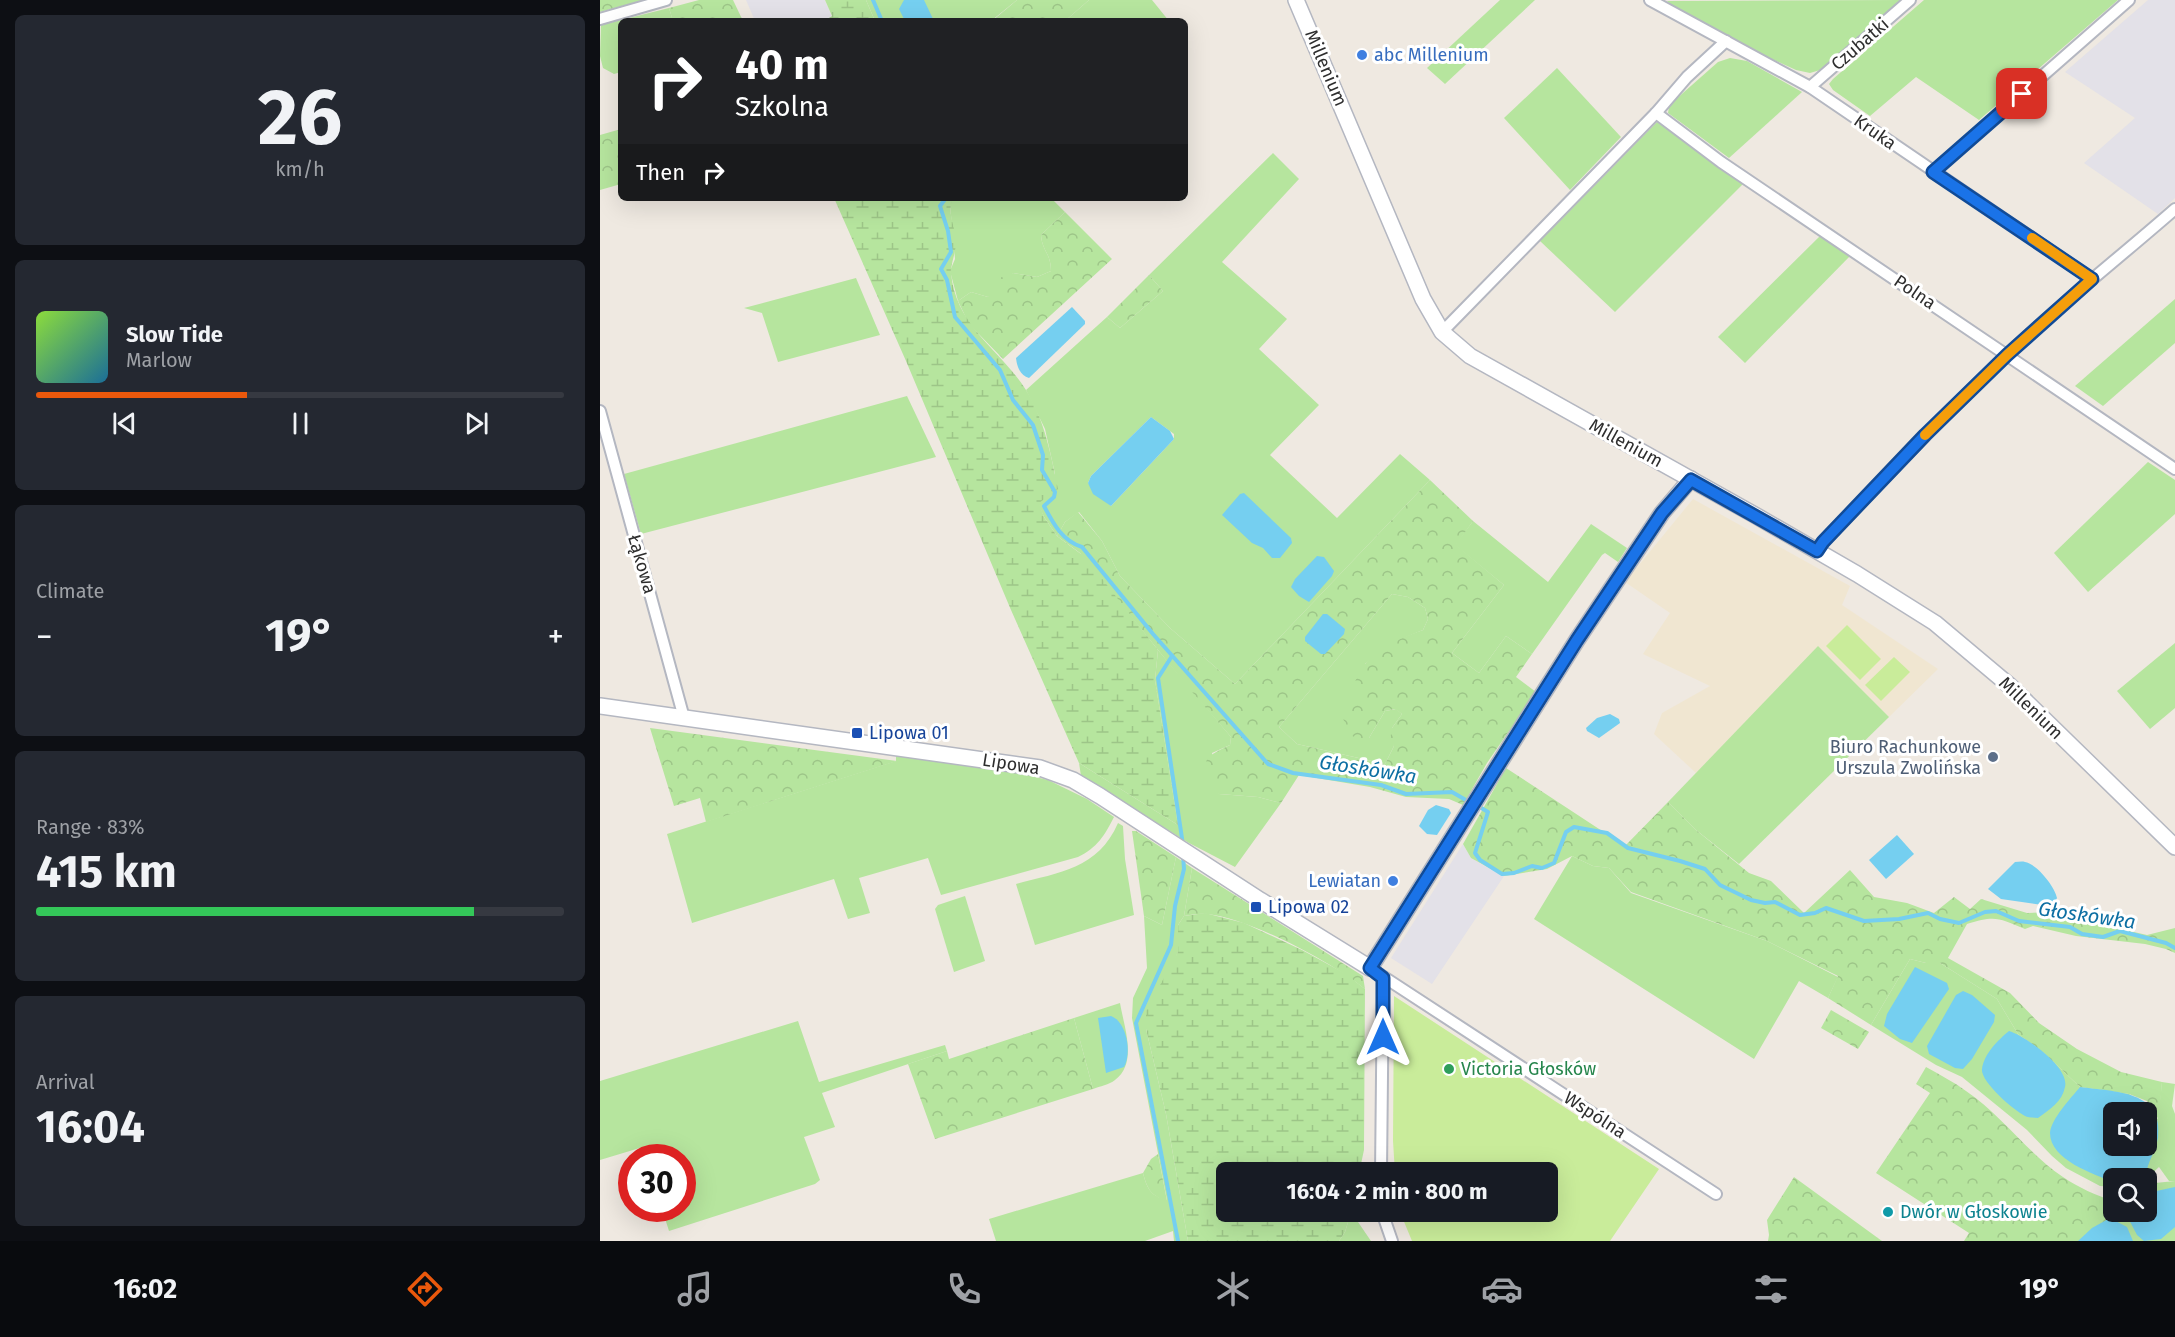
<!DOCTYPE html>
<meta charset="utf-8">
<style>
:root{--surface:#171b24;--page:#242831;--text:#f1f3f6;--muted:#9ea1a6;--line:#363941;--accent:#ea580c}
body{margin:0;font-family:"Fira Sans",sans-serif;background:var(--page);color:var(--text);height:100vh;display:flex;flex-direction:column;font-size:22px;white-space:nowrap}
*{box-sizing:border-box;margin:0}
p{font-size:20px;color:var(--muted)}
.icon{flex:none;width:33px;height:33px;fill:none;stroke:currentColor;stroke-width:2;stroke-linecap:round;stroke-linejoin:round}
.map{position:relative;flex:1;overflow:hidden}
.panel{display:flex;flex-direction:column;gap:15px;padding:15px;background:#0d0f14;width:600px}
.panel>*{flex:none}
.top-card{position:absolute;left:18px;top:18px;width:570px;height:183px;border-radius:9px;box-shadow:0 6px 24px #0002;background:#202124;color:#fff;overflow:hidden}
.tools{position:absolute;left:1503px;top:1102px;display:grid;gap:12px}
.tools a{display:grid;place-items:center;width:54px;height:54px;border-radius:9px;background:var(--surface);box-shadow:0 6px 24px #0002;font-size:30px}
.speed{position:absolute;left:18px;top:1144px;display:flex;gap:12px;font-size:30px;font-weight:700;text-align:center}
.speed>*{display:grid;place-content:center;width:78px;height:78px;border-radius:50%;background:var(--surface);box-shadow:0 6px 24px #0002;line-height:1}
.speed .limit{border:9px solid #d22;background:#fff;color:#111}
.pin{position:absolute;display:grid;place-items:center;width:51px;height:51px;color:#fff;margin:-26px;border-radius:12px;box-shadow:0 3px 9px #0006}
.me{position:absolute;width:66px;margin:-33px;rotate:0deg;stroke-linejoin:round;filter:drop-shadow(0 0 4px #0008)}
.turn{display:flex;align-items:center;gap:21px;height:126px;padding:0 18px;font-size:27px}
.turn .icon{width:78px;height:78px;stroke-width:2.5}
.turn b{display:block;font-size:42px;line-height:51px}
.then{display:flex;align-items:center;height:57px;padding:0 18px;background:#0003;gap:12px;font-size:22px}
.big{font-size:45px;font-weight:700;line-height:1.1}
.panel .widget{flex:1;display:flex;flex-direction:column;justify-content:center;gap:9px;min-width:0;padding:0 21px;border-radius:9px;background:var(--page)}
.panel .dial{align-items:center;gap:0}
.dial b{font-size:78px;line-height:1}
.song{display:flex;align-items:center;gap:18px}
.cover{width:72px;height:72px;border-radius:9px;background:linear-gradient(135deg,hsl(90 70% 55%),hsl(200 70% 35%))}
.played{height:6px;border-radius:3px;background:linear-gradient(90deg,var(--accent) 40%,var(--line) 40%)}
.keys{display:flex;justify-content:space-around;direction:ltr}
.heat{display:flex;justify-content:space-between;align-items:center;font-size:33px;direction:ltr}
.charge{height:9px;border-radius:4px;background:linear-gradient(90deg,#34c759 83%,var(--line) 0)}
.trip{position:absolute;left:616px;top:1162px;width:342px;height:60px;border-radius:9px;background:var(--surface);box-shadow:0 6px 24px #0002;font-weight:700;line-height:60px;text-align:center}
.tabs{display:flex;height:96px;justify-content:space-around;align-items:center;background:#090b0e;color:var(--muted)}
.tabs .icon{width:42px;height:42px}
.tabs .active{color:var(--accent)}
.tabs b{font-size:27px;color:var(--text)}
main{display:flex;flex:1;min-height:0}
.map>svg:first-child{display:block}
.industrial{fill:#e3e1e8}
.education{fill:#f0e6d1}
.grass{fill:#b6e59e;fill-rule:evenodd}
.forest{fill:url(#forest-crowns);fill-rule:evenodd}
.wetland{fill:url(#wetland-marsh)}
.pitch{fill:#c9ec9a}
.water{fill:#75cff0;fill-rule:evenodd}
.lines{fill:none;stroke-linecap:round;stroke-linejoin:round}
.stream{stroke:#75cff0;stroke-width:4}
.street-casing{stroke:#b4b7c1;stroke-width:14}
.secondary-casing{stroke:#b4b7c1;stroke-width:18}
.street{stroke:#fff;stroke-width:10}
.secondary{stroke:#fff;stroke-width:15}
.route-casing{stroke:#114b97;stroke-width:15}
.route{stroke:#1a73e8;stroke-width:10}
.slow{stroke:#f59e0b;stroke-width:10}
.shop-dot{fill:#3f7fe0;stroke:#fff;stroke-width:2}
.transit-dot{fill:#1a4fb4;stroke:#fff;stroke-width:2}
.service-dot{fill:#5c6f8a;stroke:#fff;stroke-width:2}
.leisure-dot{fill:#2e9e5b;stroke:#fff;stroke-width:2}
.culture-dot{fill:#0f9aa8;stroke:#fff;stroke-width:2}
.labels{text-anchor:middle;stroke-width:6;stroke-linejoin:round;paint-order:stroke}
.street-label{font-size:18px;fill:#2e2e2e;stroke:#fff}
.shop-label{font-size:18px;fill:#366cbe;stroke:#fff;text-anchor:start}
.transit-label{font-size:18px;fill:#164399;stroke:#fff;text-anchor:start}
.service-label{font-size:18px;fill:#4e5e75;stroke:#fff;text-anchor:end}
.leisure-label{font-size:18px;fill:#27864d;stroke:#fff;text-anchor:start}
.culture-label{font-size:18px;fill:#0d838f;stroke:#fff;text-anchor:start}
.water-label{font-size:20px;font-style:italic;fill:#0d6fa3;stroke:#fff}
</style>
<main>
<section class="panel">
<div class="widget dial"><b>26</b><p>km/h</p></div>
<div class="widget">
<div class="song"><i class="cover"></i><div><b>Slow Tide</b><p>Marlow</p></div></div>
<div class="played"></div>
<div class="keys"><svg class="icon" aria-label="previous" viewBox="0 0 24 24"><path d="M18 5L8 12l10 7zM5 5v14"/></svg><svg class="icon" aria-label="pause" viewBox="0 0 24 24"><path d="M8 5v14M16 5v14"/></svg><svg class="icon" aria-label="next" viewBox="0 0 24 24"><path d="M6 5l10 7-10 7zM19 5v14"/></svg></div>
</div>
<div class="widget"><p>Climate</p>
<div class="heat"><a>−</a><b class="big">19°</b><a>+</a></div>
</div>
<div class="widget"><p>Range · 83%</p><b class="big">415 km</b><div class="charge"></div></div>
<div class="widget"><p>Arrival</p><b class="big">16:04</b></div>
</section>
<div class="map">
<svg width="1575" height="1241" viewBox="0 0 1575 1241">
<defs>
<pattern id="forest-crowns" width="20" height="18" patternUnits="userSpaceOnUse" patternTransform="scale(1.5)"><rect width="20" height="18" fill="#b6e59e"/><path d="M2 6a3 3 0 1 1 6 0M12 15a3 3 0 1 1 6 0" fill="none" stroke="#9dc588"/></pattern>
<pattern id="wetland-marsh" width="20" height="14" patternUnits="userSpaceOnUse" patternTransform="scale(1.5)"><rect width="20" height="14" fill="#b6e59e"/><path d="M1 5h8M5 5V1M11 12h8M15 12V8" fill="none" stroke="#9dc588"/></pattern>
</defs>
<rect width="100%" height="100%" fill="#efe9e1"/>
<g class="industrial">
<polygon points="146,0 225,0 232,17 224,21 155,21"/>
<polygon points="1548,0 1575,0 1575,198 1558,214 1484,163 1535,118 1465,72"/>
<polygon points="863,844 871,858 904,876 832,984 791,958"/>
</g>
<polygon class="education" points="1093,499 1250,586 1242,605 1338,669 1289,717 1218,647 1096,773 1054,734 1062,713 1110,686 1043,654 1070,613 1025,582"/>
<g class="grass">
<polygon points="266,0 417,0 391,21 275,21"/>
<polygon points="489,0 552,0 569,21 465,21"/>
<polygon points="900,0 935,0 845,84 827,68"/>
<polygon points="1301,0 1220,70 1210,73 1196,70 1133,41 1072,6 1067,1"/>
<polygon points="1324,0 1518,0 1379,120 1316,77 1270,116 1233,90 1229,84 1233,79"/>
<polygon points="69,8 73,21 21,21 21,72 14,74 3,68 0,56 1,25"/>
<polygon points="1130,58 1147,61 1202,92 1129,158 1068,113 1069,107 1075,100 1118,62"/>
<polygon points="957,68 1021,137 970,190 904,118"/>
<polygon points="1057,122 1143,184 1015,312 940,241"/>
<path d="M673,153L699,179L622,262L687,319L659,349L719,405L670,455L737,518L800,454L830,480L635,684L570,628L520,576L502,541L479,512L465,522L457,536L444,517L438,503L455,474L445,429L426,390L507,317L520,328L563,291L549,275ZM551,417L574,434V439L511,506L488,483L491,476Z"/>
<path d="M353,198H451L465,212L441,235C442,251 451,253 451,271L437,277L413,273L388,297L371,292L358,301L350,271L355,259L350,204Z"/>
<polygon points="1221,235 1251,255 1145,363 1118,337"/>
<polygon points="256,278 280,335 178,362 162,313 144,308"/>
<polygon points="1575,299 1575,343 1503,406 1475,386"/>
<polygon points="307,396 336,457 41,534 24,474"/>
<polygon points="1548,462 1575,480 1575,514 1488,592 1454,553"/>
<polygon points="873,521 948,582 991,524 1027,548 1018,562 1005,553 1002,555 932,654 906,636 879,673 852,653 904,585 855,545"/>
<path d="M792,594L808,597L825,608L828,619L823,630C801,638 783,649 765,664L769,738L785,711L796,709L802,714L792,728L794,746L785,764L697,744L679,727Z"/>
<polygon points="1575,643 1575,708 1550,729 1517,691"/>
<polygon points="1218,646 1289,717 1139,864 1096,830 1068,802"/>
<polygon points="558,650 631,737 630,745 612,753 619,794 658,797 681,803 635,867 589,843 481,776 479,763 578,825 555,680"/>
<path d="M296,754L419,773L448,780L487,799L514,817C505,835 497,848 478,857L341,895L328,858L259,878L270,913L248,919L234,879L92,923L67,834L296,761Z"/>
<path d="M518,823L523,826L525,859L534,915L435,945L416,884C460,872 498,869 518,823Z"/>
<polygon points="972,856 993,866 1009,868 1031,893 1167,941 1238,977 1228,998 1199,981 1154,1059 934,919"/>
<path d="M576,857L592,868L584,916L578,925V952L546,1029L566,1114L588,1241H574L573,1231L545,1241H396L389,1219L543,1173C547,1189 551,1196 567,1200L532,1018L533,998L547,968L544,916L562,925Z"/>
<polygon points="365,896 385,961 354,972 335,909 338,905"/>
<path d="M1310,959L1326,963H1340L1397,999L1418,1034L1445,1054L1480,1087L1529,1094L1558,1119L1562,1082L1575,1084L1572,1106L1575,1114V1181H1569L1559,1167L1546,1179H1514L1513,1187L1500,1186L1466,1168L1452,1156L1427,1130L1362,1077L1336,1065L1271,1025ZM1514,1113H1546V1146H1514Z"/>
<path d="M520,1003C524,1027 538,1063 515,1080C509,1085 500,1086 493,1089L474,1018Z"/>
<polygon points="198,1021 219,1082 345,1045 347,1051 222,1093 235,1127 204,1137 220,1180 215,1184 69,1231 62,1209 82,1209 82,1158 46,1158 43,1147 0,1160 0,1081"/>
<polygon points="751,1212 759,1212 758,1222 771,1241 739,1241 745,1232"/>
</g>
<g class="forest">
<polygon points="0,0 44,0 0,12"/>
<polygon points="99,0 133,0 143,21 73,21 69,8"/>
<polygon points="417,0 489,0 465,21 392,21"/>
<polygon points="21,129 21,184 0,190 0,135"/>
<path d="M465,212L512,259L403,359L369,324L358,301L371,292L388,297L394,280L413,273L437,277L451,271C451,253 442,251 441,235Z"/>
<polygon points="549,275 563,291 520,328 507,317"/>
<path d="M830,480L873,521L856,545L904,585L852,653L879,673L906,636L932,654L916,677L936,692L887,763L863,805L849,799L806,797L770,787L699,775L681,803L658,797L619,794L607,784C601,758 607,756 630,745L631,737L587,686L480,553L457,536L465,522L478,512L502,541L520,576L570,628L635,684ZM792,594L808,597L825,608L828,619L823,630C803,637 780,647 766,663C757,673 747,701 741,715L752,736L761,739L769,738L785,711L795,709L802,714L792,728L790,740L794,746L785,764L697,744L679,727Z"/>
<polygon points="50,728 297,761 106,822 100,798 74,806"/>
<path d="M906,768L1025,846L1068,802L1096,830L1149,873L1171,881L1204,913L1250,870L1274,897L1307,903L1334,913L1354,897L1370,909L1381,899L1427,913L1456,912L1469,917L1547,935L1575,928V953L1566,949L1545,944L1476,936L1433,926L1425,929C1399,918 1395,915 1367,924L1348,958L1410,993L1439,1023L1477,1049L1521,1072L1562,1082L1559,1120L1547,1101L1529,1094L1480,1087L1445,1054L1418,1034L1397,999L1340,963H1326L1310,959L1271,1025L1228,998L1238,976L1167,941L1031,892L1009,868L993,866L972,856L947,869L904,876L871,858L863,844Z"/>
<polygon points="532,831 536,831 576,857 562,925 544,916"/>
<path d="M592,868L763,976L765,989C730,961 651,919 607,914C600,913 591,915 584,916Z"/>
<polygon points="1231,1010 1269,1032 1258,1049 1221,1028"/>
<polygon points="474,1018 493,1089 335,1139 308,1064 347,1051 349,1059"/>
<path d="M1326,1067C1340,1075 1354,1082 1366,1091C1402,1115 1427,1153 1463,1177C1479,1188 1496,1195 1513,1201L1514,1212H1546L1547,1186L1555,1183L1575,1181V1241H1364L1369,1233L1276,1173L1330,1093L1316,1084Z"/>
<path d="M558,1154L567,1201C551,1196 547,1189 543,1173L551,1159Z"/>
<polygon points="1194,1177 1282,1241 1168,1241 1169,1235 1167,1220"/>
</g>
<g class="wetland">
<polygon points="225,0 266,0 275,21 224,21 232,16"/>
<path d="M234,198H353C346,212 356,228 356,242C356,252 350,267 351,273C356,327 400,349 426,390C445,421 451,455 458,489L439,503L444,517L457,536L485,557L558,650L555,680L578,825L479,763L411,610L306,361Z"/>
<polygon points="605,913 644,923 702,950 746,974 765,989 764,1150 759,1173 627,1173 627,1212 751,1212 745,1232 739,1241 588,1241 566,1114 546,1029 546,1011 578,952 578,925 584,916"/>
</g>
<g class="pitch">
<polygon points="1247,625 1281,659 1260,680 1226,646"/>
<polygon points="1294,657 1310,672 1281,701 1265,685"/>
<polygon points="794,996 1059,1169 1010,1241 812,1241 800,1212 948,1212 948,1173 795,1173 793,1141"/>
</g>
<g class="water">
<polygon points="304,0 324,0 334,21 305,21 299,9"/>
<path d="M472,307L485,321V324L429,378C420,375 417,367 416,358Z"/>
<polygon points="551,417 570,431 574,439 511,506 493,494 488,483 491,476"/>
<polygon points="644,493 691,538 692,543 680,558 672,558 663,548 652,543 622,515 640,494"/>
<polygon points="717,556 724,557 734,571 732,576 709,602 699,596 691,587 695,579"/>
<polygon points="723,614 727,614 745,629 744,634 725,654 721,654 705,641 705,637"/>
<polygon points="1010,714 1019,719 1020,723 999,738 987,731 986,728 997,718"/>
<polygon points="836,805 849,809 851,813 837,835 827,834 819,826 828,810"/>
<polygon points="1297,835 1314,854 1286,879 1269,860"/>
<path d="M1415,862C1418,862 1422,861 1425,862C1437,864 1455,887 1457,898L1454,904L1449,906L1401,899L1388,889Z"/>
<polygon points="1315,967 1347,983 1349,989 1312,1043 1300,1039 1284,1026 1287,1014"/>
<polygon points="1363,991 1372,995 1395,1015 1394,1022 1372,1059 1363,1069 1355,1068 1329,1054 1327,1046 1356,995"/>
<path d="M511,1016C527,1022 532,1053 524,1067L506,1073L498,1018Z"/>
<path d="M1409,1031C1425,1036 1470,1067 1465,1087C1462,1102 1450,1109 1438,1118C1434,1117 1428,1118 1425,1116C1413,1110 1380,1081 1382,1069C1384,1054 1398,1040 1409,1031Z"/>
<path d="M1480,1087C1515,1092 1564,1090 1558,1138C1556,1148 1550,1159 1547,1169L1528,1179H1514L1513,1182C1494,1174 1450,1160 1450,1133C1451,1119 1471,1098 1480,1087ZM1514,1113H1546V1146H1514Z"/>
<polygon points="1575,1187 1575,1227 1561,1239 1544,1241 1537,1235 1525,1212 1546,1212 1547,1193"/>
<polygon points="1510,1218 1527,1227 1533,1241 1478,1241 1492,1228"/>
</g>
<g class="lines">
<g class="stream">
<polyline points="273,0 282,21"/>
<path d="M346,198L340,206L348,231L351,252L341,269L347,280L355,317L400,370L413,400L433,425L443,455L442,470L455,492L454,497L444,506C453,523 462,541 482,547L553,634L668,764L693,773L781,785L806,794L852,792L871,803"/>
<polyline points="572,656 558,678 583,845"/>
<polyline points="878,806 888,812 875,853 880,860 902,874 914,873 932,866 942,868 954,863 966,832 974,827 1007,833 1028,848 1080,861 1105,869 1120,885 1151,900 1165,903 1175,902 1200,915 1215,913 1226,908 1264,921 1299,919 1328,913 1340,919 1359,923 1385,912 1396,911 1419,921 1470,927 1482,934 1503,937 1520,931 1566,943 1575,948"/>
<polyline points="578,1241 536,1023 571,945 575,906 584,869 583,855"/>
</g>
<g class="street-casing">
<g id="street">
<polyline points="1050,0 1210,87 1492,279"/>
<polyline points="0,19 66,0"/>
<polyline points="1210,87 1310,0"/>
<polyline points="1056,113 1121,162 1575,469"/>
<polyline points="1333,172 1529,0"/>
<polyline points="842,332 1056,113 1087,77 1126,41"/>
<polyline points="0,411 84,718"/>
<path d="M1217,551L1223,542C1283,479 1343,416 1406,356C1460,304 1519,258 1575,209"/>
<polyline points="770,968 1116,1194"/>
<polyline points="781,1173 783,978"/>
<polyline points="782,1212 792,1241"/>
</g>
</g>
<g class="secondary-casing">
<g id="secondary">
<polyline points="696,0 823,299 842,332 870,356 1153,514 1257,574 1335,623 1410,686 1575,847"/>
<polyline points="0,706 440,768 473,780 500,796 660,900 770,968 977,640 1062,513 1091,479"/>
</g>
</g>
<use href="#street" class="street"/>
<use href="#secondary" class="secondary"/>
</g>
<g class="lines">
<g class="route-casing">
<polyline id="route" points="783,1037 783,978 770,968 977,640 1062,513 1091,480 1217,551 1223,542 1325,435 1407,355 1492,279 1333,172 1422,94"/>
</g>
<use href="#route" class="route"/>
<polyline class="slow" points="1325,435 1407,355 1492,279 1432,238"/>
</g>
<g class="shop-dot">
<circle cx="762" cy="55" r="6"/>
<circle cx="793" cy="881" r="6"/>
</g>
<g class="transit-dot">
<rect x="251" y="727" width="12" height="12" rx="3"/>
<rect x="650" y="901" width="12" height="12" rx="3"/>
</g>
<circle class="service-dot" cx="1393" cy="757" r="6"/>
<circle class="leisure-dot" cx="849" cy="1069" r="6"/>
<circle class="culture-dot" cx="1288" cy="1212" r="6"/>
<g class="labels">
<g class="street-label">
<text transform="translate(1260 44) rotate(-41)" y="6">Czubatki</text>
<text transform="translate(726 68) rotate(67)" y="6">Millenium</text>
<text transform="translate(1275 132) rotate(35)" y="6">Kruka</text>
<text transform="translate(1315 292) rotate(34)" y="6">Polna</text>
<text transform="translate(1026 443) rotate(29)" y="6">Millenium</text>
<text transform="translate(42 564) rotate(74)" y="6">Łąkowa</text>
<text transform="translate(1431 708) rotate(44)" y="6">Millenium</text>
<text transform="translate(411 764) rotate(9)" y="6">Lipowa</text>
<text transform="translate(995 1115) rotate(33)" y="6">Wspólna</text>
</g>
<g class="shop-label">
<text x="774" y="61">abc Millenium</text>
<text x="781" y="887" text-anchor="end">Lewiatan</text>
</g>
<g class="transit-label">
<text x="269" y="739">Lipowa 01</text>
<text x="668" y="913">Lipowa 02</text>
</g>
<g class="service-label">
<text x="1381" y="753">Biuro Rachunkowe<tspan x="1381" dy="21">Urszula Zwolińska</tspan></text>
</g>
<g class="leisure-label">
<text x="861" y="1075">Victoria Głosków</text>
</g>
<g class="culture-label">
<text x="1300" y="1218">Dwór w Głoskowie</text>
</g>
<g class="water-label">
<text transform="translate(768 769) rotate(9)" y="7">Głoskówka</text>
<text transform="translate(1487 915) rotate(8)" y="7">Głoskówka</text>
</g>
</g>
</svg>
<div class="tools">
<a><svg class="icon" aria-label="sound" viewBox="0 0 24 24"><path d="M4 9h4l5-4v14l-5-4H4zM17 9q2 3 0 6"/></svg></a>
<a><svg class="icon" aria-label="search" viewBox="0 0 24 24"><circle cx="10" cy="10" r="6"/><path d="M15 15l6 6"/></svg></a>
</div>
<div class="speed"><div class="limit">30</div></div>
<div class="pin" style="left:1422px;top:94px;background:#d93025"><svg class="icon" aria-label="arrive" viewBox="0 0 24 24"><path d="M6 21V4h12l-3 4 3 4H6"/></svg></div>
<svg class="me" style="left:783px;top:1037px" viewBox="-20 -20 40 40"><path d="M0-17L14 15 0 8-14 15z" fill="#1a73e8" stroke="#fff" stroke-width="4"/></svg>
<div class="trip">16:04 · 2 min · 800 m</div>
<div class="top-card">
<div class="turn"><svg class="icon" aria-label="right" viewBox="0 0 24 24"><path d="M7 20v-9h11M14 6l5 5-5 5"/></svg><div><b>40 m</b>Szkolna</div></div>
<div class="then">Then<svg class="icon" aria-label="right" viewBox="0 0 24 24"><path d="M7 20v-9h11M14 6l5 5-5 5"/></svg></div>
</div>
</div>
</main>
<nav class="tabs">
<b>16:02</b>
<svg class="icon active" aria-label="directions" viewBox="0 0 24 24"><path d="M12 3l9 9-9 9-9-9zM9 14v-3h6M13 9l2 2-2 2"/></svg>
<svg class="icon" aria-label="music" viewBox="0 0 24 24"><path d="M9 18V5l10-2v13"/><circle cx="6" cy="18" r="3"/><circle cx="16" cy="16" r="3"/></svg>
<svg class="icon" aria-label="phone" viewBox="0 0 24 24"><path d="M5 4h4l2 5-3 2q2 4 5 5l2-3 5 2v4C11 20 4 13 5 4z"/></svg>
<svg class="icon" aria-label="climate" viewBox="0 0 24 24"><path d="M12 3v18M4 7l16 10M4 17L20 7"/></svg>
<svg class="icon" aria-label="car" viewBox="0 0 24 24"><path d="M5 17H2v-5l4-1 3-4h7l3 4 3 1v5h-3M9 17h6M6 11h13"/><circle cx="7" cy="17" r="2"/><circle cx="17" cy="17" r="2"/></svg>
<svg class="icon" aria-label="filters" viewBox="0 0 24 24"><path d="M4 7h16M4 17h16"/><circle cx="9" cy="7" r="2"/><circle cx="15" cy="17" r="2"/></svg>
<b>19°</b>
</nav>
